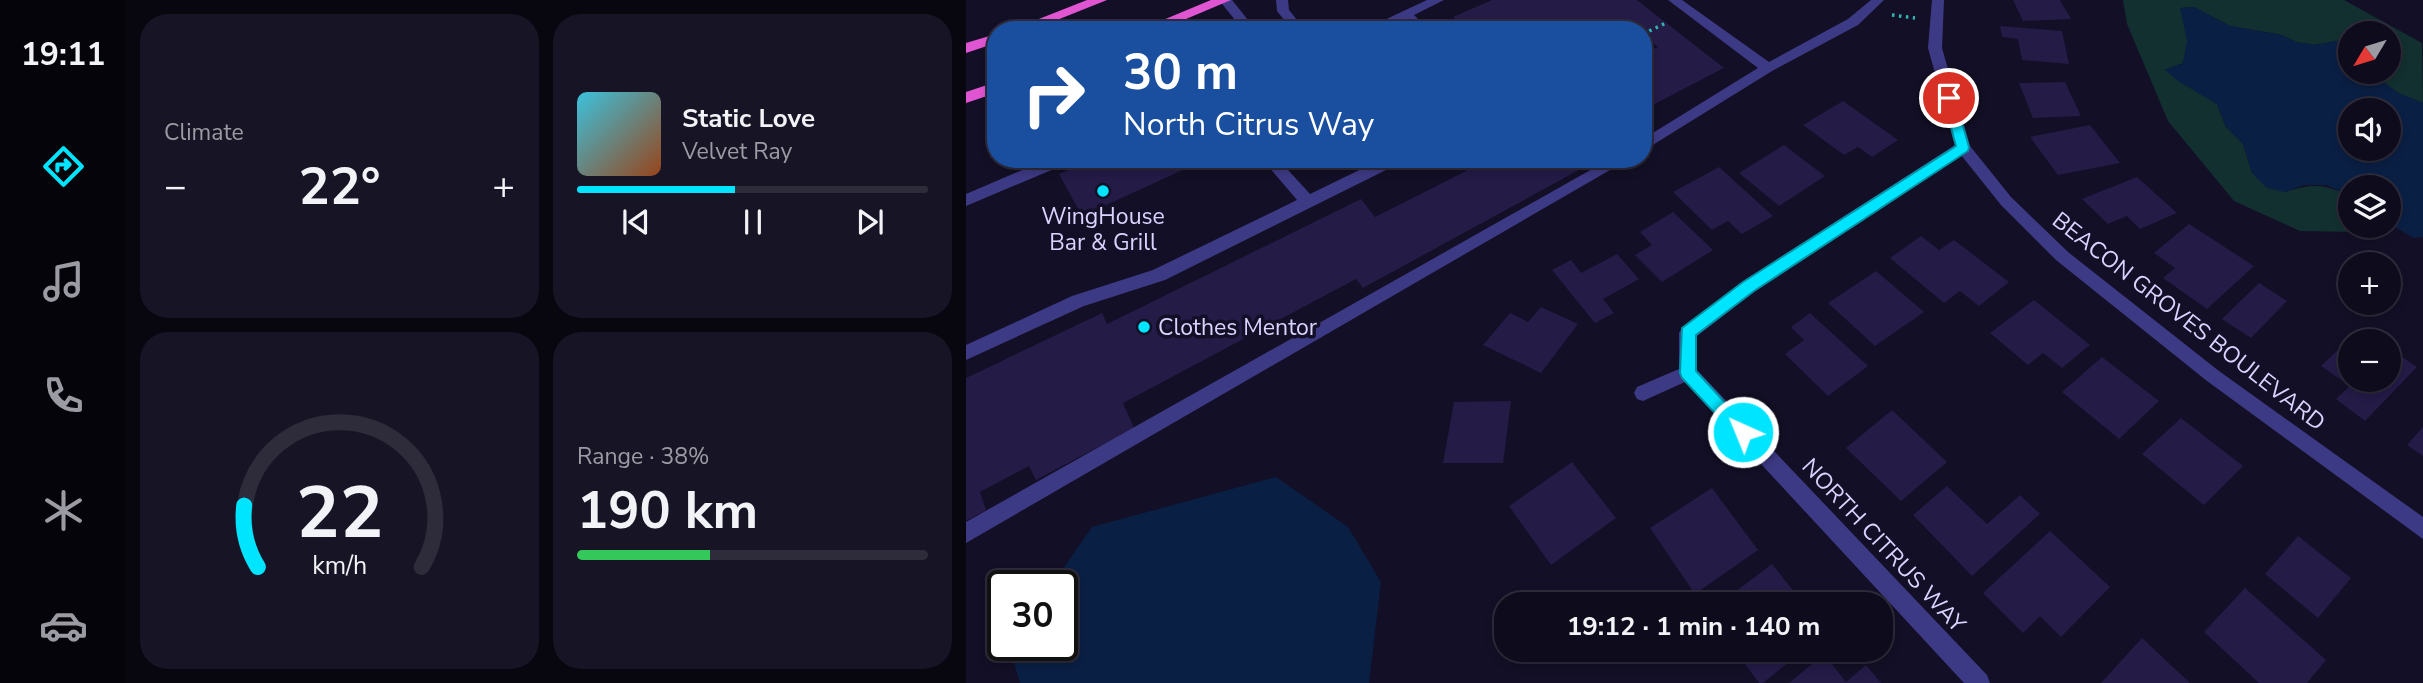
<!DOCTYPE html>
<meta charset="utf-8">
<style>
:root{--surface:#0e0b1c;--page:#171425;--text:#f1f3f6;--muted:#9b9ba3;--line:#2e2b3b;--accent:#00e5ff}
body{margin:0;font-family:"Nunito Sans",sans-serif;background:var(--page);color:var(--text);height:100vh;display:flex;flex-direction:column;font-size:26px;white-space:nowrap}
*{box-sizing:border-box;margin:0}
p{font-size:23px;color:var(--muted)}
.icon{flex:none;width:38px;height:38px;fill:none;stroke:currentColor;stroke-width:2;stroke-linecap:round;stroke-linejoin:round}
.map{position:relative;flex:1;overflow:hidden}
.details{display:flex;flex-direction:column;gap:14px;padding:14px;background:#08060f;width:840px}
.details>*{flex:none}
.banner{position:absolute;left:21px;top:21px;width:665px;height:147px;border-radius:28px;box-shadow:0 4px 10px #0003,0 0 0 2px var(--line);background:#1a4fa0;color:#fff;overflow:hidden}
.needle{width:46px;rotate:232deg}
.fabs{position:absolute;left:1372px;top:21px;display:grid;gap:14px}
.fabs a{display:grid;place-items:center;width:63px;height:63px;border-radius:50%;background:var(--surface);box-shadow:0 4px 10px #0003,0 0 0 2px var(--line);font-size:35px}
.speed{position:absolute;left:21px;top:570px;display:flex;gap:14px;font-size:35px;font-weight:700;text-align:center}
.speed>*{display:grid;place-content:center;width:91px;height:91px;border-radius:50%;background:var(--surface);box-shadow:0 4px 10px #0003,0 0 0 2px var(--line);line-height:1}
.speed .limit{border:4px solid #111;border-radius:10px;background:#fff;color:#111}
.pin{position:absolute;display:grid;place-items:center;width:60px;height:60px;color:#fff;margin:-30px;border:4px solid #fff;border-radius:50%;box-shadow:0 2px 7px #0007}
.me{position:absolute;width:77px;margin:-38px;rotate:316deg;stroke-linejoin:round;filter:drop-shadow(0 0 5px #0008)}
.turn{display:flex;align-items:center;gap:24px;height:147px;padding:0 21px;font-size:32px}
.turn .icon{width:91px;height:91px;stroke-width:2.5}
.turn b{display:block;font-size:49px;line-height:60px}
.big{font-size:52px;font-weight:700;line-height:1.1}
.details .tile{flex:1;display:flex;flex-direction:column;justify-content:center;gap:10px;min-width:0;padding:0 24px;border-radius:28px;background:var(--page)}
.details .dial{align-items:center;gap:0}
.dial svg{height:182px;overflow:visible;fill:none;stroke:var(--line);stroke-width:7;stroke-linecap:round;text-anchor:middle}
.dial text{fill:var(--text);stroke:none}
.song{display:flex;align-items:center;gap:21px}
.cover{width:84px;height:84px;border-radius:10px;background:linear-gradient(135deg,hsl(190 70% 55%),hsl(20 70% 35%))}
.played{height:7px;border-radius:4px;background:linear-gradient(90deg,var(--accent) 45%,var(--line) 45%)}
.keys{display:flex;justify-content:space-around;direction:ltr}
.heat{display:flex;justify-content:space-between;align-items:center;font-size:38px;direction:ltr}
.charge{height:10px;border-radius:5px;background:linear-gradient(90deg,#34c759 38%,var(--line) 0)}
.details .tiles{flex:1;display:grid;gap:14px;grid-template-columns:repeat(2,1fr)}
.trip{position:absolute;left:528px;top:592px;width:399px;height:70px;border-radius:28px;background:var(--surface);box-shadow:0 4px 10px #0003,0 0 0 2px var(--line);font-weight:700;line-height:70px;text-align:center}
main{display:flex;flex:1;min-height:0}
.menu{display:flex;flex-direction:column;width:126px;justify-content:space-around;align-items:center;background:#06040b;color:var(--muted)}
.menu .icon{width:49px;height:49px}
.menu .active{color:var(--accent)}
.menu b{font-size:32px;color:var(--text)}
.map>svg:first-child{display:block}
.green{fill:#12302f}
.water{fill:#0a1f44;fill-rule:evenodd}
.building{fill:#241b47}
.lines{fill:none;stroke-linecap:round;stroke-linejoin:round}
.path{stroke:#2fb8b0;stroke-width:3.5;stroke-dasharray:2.5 4.5;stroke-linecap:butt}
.service{fill:#3d3a85;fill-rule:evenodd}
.minor{fill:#3d3a85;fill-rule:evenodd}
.trunk{fill:#e055d1;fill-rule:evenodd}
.route{fill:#00e5ff;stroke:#0095a6;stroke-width:2}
.poi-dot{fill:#00e5ff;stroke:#130f26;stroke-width:2.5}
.labels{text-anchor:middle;stroke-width:7;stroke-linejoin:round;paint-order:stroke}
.poi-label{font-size:23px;fill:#d9d4ff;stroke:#130f26}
.street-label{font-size:23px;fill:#d9d4ff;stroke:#130f26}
</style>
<main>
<nav class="menu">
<b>19:11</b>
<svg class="icon active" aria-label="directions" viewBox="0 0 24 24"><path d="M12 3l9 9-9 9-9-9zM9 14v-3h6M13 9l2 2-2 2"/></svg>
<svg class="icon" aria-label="music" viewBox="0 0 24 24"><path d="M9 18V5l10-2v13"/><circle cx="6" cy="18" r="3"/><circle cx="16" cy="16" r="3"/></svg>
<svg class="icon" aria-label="phone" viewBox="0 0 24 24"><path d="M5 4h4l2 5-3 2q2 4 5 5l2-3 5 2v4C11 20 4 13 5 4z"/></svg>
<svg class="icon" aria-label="climate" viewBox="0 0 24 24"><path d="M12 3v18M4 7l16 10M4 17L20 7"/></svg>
<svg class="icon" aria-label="car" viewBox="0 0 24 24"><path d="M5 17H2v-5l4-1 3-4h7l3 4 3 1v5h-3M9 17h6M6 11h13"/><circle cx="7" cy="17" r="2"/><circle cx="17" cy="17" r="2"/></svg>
</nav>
<section class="details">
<div class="tiles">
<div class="tile"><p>Climate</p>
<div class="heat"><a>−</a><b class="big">22°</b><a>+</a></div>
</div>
<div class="tile">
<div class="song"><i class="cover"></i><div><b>Static Love</b><p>Velvet Ray</p></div></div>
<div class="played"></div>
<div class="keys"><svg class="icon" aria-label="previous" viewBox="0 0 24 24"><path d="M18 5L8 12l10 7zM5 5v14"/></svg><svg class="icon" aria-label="pause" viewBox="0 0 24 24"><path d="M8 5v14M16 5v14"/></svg><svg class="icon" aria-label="next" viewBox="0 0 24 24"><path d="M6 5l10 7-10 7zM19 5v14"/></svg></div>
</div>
<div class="tile dial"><svg viewBox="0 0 100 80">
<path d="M14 69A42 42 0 1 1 86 69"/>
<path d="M14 69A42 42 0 0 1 8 42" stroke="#00e5ff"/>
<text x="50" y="56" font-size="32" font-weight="700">22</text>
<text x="50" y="72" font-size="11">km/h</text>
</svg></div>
<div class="tile"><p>Range · 38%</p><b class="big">190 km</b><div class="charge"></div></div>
</div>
</section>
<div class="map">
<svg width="1457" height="683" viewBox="0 0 1457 683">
<rect width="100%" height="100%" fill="#130f26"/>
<path class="green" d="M1157,0H1378L1456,43L1457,103L1432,93L1417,82L1419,72H1423V69L1436,58L1423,43V33H1409L1399,27L1372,41L1348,45L1330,42L1316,35L1264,26L1228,7L1215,8L1222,41L1217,63L1199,70L1251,104L1260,127L1277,144L1286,173L1319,192C1347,183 1358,184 1384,196V226H1425L1388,232L1334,231L1268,201L1202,121L1161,24Z"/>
<g class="water">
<path d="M1228,7L1264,26L1316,35L1330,42L1348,45L1372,41L1384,35V72H1419L1418,82L1432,93L1457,103V237L1448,238L1423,224V187H1384V196L1360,185H1338L1319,192L1301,188L1286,173L1277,144L1260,127L1251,104L1212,81L1199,70L1217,63L1221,41L1214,8ZM1384,110H1423V149H1384Z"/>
<polygon points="310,477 382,527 415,582 403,683 54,683 43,647 96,646 96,586 85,586 126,527"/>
</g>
<g class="building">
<polygon points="526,0 671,0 758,68 677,110 677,54 692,47 677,35 677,30 501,30 487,17"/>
<polygon points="1047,0 1094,0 1105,19 1057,21"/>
<polygon points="1034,26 1096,31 1103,64 1056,60 1052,39 1036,37"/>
<polygon points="1099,82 1115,116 1067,118 1053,83"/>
<polygon points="877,101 932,140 906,157 892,147 878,155 837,125"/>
<polygon points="1124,125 1154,163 1092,175 1064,137"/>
<polygon points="818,145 859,176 813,206 773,173"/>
<polygon points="127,159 241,159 116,216 93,174"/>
<polygon points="490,159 633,159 397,288 390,279 157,403 168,428 70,480 63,466 14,492 20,510 0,521 0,378 136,313 141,324 395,199 409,217 500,171"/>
<polygon points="753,167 807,216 776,234 762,221 746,230 707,192"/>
<polygon points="1171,177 1211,213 1174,229 1161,216 1142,224 1116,199"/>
<polygon points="707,212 747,250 696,282 669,255 686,245 674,232"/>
<polygon points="1223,224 1288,266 1241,309 1197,278 1209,268 1188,253"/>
<polygon points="955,236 973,250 988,240 1043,282 1013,306 994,291 978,303 924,258"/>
<polygon points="651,254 673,279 637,299 648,313 629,323 586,270 605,260 615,273"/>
<polygon points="910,271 958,312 909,346 862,303"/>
<polygon points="1293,283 1321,301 1285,338 1256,319"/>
<polygon points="1068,300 1124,345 1096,368 1077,353 1062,365 1024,333"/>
<polygon points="575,307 612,324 575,373 517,345 544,313 562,322"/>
<polygon points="844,313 902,366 862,396 819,354 838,340 825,327"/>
<polygon points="1394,329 1412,341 1384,341 1384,380 1423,380 1423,348 1451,367 1399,421 1370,399 1384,386 1355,366"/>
<polygon points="1136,357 1193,401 1153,439 1096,392"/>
<polygon points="545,401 537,463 477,463 488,402"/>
<polygon points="926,410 981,462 935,501 880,448"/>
<polygon points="1215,418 1277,466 1238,505 1176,454"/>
<polygon points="1457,427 1457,456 1441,445"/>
<polygon points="606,462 650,518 585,565 543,506"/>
<polygon points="981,486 1021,524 1054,495 1074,514 1006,576 947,515"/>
<polygon points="746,488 792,550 729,594 684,528"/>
<polygon points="1084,531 1144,587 1095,637 1074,616 1057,633 1017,593"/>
<polygon points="1332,536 1385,578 1352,618 1299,574"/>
<polygon points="806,564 838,604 753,604"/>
<polygon points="1279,588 1360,660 1341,683 1293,683 1238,632"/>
<polygon points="1176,638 1224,683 1135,683"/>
<polygon points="768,649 839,649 797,683 793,683"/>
<polygon points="858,654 880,682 900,665 915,683 823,683"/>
</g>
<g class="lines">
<g class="path">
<polyline points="926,15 949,18"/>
<polyline points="677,34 700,23"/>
</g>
<g class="service">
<polygon points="253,0 266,0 290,30 277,30"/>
<polygon points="310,0 322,0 323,10 339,30 326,30 311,11"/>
<polygon points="461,0 478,0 448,15 463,30 449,30 438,19 415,30 397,30"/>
<polygon points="702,0 716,0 803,62 882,19 905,0 918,0 892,25 806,71 677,151 677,139 792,68"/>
<polygon points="82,159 104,159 102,163 0,206 0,194"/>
<polygon points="296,159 312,159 344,194 416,159 436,159 434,163 199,280 118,306 0,360 0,345 106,296 187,270 331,200"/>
<polygon points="644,159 663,159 0,543 0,522"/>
</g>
<polygon class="minor" points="966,0 978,0 976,48 1004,146 1045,197 1102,252 1253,371 1457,517 1457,539 1241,381 1090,260 1035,205 995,155 788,292 731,336 731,370 1021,675 1024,683 998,683 719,382 677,401 671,399 668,393 671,387 713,369 713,333 716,328 776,282 989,145 962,48"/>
<g class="trunk">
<polygon points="121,0 141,0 66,30 45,30"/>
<polygon points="245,0 265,0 194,30 173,30"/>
<polygon points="30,34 30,43 0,53 0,43"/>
<polygon points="30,82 30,93 0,103 0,92"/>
</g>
</g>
<polygon class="route" points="983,94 989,98 1003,147 1002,151 788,291 730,335 730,371 786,432 783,437 777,439 771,437 716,378 714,373 716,328 777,282 990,146 977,98"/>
<g class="poi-dot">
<circle cx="137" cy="191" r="7"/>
<circle cx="178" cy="327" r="7"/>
</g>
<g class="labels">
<g class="poi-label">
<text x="137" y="224">WingHouse<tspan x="137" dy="26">Bar &amp; Grill</tspan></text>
<text x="192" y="335" text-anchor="start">Clothes Mentor</text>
</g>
<g class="street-label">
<text transform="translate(1223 321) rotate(38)" y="8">BEACON GROVES BOULEVARD</text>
<text transform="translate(918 545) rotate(47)" y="8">NORTH CITRUS WAY</text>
</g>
</g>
</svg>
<div class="fabs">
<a><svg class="needle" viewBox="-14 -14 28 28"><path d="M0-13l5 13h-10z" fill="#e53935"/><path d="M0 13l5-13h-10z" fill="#9b9ba3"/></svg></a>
<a><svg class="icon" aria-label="sound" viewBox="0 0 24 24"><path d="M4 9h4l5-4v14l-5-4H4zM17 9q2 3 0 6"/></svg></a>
<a><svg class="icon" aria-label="layers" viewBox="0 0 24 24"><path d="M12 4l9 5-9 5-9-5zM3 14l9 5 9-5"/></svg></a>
<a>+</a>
<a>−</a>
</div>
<div class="speed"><div class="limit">30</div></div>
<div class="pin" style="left:983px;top:98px;background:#d93025"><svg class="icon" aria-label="arrive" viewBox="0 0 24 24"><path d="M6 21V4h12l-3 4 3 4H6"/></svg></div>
<svg class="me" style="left:777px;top:432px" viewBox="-20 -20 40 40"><circle r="17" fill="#00e5ff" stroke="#fff" stroke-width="3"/><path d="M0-11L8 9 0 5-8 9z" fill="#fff"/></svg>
<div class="trip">19:12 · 1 min · 140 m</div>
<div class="banner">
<div class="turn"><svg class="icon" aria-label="right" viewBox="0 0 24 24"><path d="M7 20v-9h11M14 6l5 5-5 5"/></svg><div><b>30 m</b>North Citrus Way</div></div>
</div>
</div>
</main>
